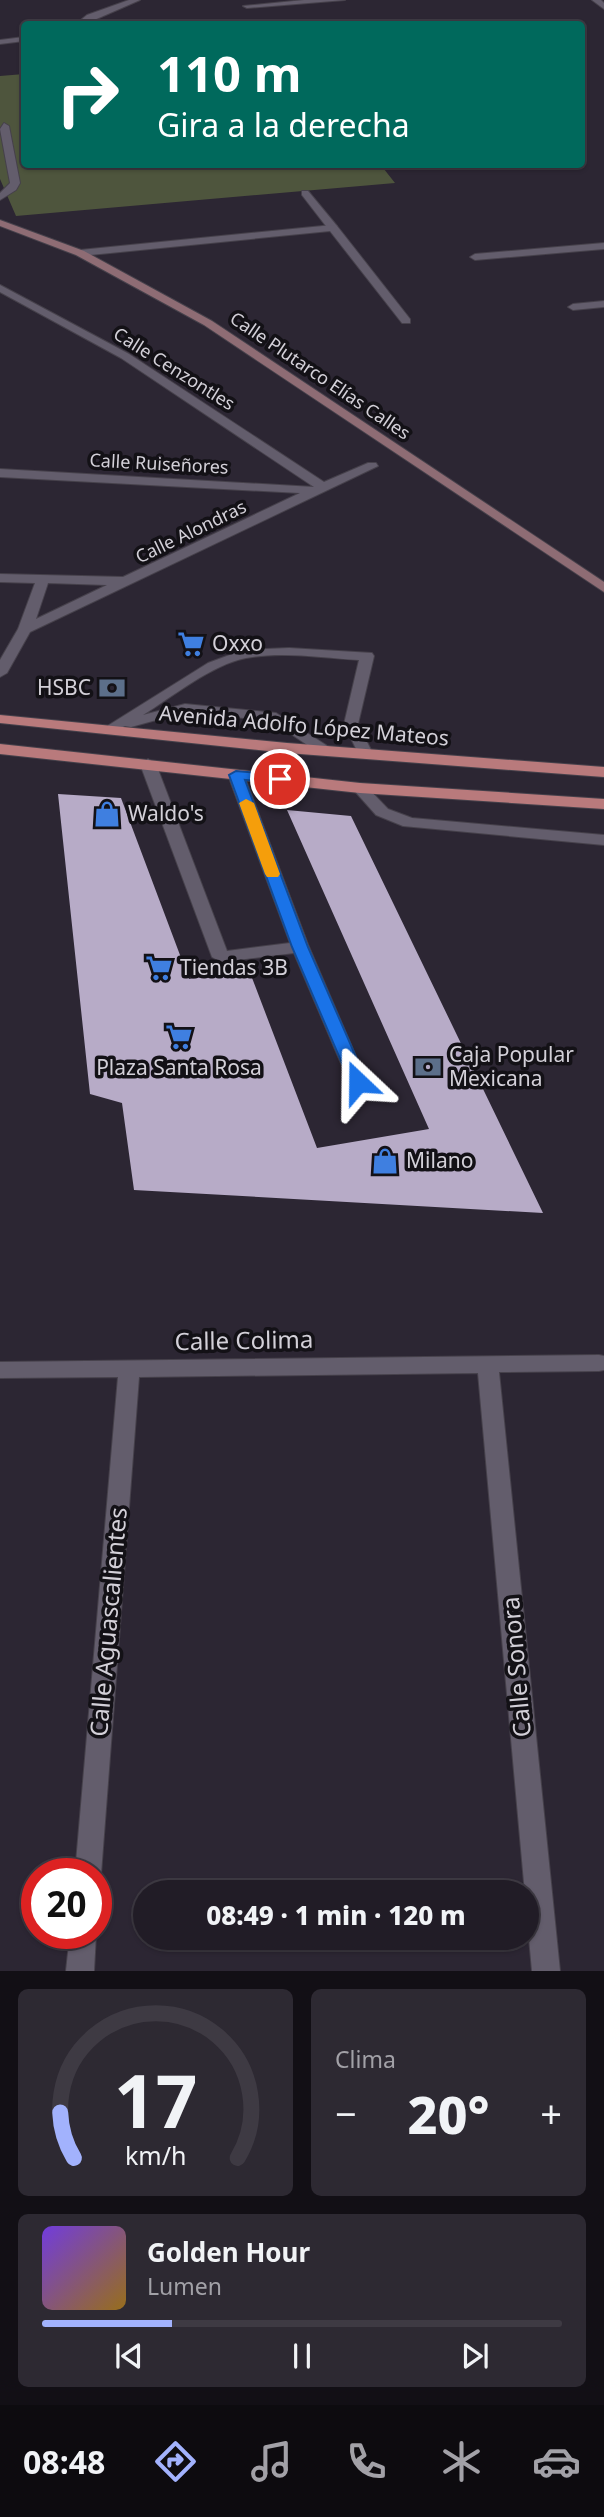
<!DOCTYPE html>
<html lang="es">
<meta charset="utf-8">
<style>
:root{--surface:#211c26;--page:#2d2932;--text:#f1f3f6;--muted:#a2a1a7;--line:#3e3a43;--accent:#a2b2fd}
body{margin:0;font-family:"Noto Sans",sans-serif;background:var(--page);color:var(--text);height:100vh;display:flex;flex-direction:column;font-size:26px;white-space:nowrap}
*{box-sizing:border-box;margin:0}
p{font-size:23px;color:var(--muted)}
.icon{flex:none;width:38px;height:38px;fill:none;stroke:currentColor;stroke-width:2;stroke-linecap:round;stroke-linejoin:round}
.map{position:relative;height:1971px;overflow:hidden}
.sheet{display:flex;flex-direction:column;gap:18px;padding:18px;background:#120f15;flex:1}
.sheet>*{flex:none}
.guide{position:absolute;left:21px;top:21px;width:564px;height:147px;border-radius:7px;box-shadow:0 2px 5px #0004,0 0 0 2px var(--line);background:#00695c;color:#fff;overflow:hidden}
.speed{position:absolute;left:21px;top:1858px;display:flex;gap:14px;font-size:35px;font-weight:700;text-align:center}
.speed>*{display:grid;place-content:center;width:91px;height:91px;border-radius:50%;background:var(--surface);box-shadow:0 2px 5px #0004,0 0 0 2px var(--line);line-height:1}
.speed .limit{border:10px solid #d22;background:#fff;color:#111}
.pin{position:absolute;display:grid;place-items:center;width:60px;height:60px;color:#fff;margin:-30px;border:4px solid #fff;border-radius:50%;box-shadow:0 2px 7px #0007}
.me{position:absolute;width:77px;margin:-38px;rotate:337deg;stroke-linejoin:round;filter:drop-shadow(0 0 5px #0008)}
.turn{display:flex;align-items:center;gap:24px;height:147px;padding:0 21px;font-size:32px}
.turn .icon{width:91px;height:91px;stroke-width:2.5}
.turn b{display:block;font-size:49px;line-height:60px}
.big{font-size:52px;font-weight:800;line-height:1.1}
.sheet .widget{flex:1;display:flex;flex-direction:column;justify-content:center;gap:10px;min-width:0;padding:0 24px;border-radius:10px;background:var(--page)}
.sheet .dial{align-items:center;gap:0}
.dial svg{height:182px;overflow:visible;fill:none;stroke:var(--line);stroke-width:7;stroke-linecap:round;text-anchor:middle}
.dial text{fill:var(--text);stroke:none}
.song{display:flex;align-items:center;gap:21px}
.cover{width:84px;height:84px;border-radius:10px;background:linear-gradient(135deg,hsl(260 70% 55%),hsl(40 70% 35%))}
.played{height:7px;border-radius:4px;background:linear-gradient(90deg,var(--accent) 25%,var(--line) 25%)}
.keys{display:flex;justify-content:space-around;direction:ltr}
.heat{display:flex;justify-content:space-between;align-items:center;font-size:38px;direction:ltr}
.sheet .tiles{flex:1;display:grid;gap:18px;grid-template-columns:1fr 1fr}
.widget:last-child{grid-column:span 2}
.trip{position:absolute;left:133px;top:1880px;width:406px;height:70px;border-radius:35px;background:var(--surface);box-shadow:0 2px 5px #0004,0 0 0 2px var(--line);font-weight:800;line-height:70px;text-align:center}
.tabs{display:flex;height:112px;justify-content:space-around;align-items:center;background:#0d0b0f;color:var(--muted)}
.tabs .icon{width:49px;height:49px}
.tabs .on{color:var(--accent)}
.tabs b{font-size:32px;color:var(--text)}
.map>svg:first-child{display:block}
.green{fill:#4e553d}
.building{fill:#b7abc7}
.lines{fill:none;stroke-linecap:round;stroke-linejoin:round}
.lane-casing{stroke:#46414b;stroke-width:2}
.street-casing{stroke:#46414b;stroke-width:2}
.secondary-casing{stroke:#46414b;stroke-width:2}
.primary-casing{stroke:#46414b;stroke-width:2}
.lane{fill:#635d6c;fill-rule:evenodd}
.street{fill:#635d6c;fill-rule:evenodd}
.secondary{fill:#8e6c74;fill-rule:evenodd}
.primary{fill:#b97a7c;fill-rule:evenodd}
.route{fill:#1a73e8;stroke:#114b97;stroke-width:2}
.slow{fill:#f59e0b}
.labels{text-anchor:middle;stroke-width:7;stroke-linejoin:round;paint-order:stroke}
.far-street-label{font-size:18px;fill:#d3d0d8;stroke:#131116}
.poi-label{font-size:21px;fill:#d3d0d8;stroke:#131116;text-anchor:start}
.street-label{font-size:21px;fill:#d3d0d8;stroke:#131116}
.near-street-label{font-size:24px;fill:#d3d0d8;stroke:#131116}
</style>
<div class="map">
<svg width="604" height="1971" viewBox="0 0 604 1971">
<rect width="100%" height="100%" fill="#2c2633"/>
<polygon class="green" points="24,74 24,164 380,164 395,183 16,216 0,179 0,76"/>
<polygon class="building" points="58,794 121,798 189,979 249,970 317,1148 429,1129 287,810 351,816 543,1213 134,1190 122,1103 90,1094"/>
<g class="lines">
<g class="lane-casing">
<g id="lane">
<polygon points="4,123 9,126 20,183 16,190 0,200 0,193 10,183 0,129"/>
<polygon points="302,191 308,191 337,226 337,230 329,230 302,195"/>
<path d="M289,648L372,653L374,656L358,724L373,754L370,757H360L344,724L359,660C323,658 282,651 246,658C213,664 172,697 143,715L185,704L276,713L329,747L332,750L329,753H319L272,721L185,712L131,727L125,726L108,734L101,730L208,663L243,650Z"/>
<polygon points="148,759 156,764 227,951 290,943 228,775 236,770 244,775 309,947 367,1082 365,1086 351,1086 349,1082 294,953 221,962 212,957 140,764"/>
<polygon points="360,783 365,785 388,809 412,818 604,835 604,845 403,826 376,815 352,788"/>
</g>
</g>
<g class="street-casing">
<g id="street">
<polygon points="129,0 140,0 85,24 76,24 87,15"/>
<polygon points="304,0 345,0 247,8 243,6"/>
<polygon points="592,0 601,0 604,3 604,9"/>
<polygon points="24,37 24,41 0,44 0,40"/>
<polygon points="333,225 337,226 410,319 410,323 402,323 330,231 80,256 75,253 80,250"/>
<polygon points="604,243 604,249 475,260 470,257 475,254"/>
<path d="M0,285L129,354L324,482L368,463H376L378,466L30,632L7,673L0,677V660L18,629L35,583L0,582V574L123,577L300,493L0,477V469L314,487L121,358L0,292ZM48,583L107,585L36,619Z"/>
<polygon points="604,301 604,307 573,310 568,307 573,304"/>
<polygon points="599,1355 604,1356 604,1370 599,1371 499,1372 560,1971 532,1971 478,1373 139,1377 101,1874 96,1883 96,1874 75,1874 118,1377 0,1378 0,1362"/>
<polygon points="70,1934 96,1934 94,1971 66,1971"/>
</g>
</g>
<g class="secondary-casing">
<polygon id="secondary" points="0,220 84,251 212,321 604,582 604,592 204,325 76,255 0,226"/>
</g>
<g class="primary-casing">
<g id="primary">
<polygon points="0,715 287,743 604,767 604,777 287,753 0,723"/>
<polygon points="0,744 360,783 604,799 604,809 360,793 0,754"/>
</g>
</g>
<use href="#lane" class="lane"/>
<use href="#street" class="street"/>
<use href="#secondary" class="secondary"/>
<use href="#primary" class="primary"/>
</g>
<polygon class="route" points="236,771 280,775 287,779 280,783 245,780 308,947 367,1082 364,1086 352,1086 350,1082 292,947 229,775"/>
<polygon class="slow" points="246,799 254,803 280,874 278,877 267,877 265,874 239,803"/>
<defs>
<g id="supermarket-bare" transform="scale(2.1)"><path d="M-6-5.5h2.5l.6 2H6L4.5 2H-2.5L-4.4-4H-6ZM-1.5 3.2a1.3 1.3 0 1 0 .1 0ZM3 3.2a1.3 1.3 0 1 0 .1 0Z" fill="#3f7fe0" stroke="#131116" stroke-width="2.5" paint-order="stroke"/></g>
<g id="bank-bare" transform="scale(2.1)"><path d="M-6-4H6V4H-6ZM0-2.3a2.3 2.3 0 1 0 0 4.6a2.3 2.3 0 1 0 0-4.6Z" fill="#5c6f8a" stroke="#131116" stroke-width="2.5" paint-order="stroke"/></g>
<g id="shop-bare" transform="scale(2.1)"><path d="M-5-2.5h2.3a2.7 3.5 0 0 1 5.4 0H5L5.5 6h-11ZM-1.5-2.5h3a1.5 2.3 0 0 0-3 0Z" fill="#3f7fe0" stroke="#131116" stroke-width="2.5" paint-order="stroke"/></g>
</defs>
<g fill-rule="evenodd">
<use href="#supermarket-bare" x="191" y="644"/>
<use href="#bank-bare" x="112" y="688"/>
<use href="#shop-bare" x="107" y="814"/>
<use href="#supermarket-bare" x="159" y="968"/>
<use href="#supermarket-bare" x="179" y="1037"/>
<use href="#bank-bare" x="428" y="1067"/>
<use href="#shop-bare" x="385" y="1161"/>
</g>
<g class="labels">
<g class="far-street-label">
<text transform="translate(174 369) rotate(32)" y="6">Calle Cenzontles</text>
<text transform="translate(320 376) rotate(34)" y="6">Calle Plutarco Elías Calles</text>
<text transform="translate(159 464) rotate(3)" y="6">Calle Ruiseñores</text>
<text transform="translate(191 532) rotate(-26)" y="6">Calle Alondras</text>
</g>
<g class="poi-label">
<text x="212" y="651">Oxxo</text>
<text x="91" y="695" text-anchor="end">HSBC</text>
<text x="128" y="821">Waldo's</text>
<text x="180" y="975">Tiendas 3B</text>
<text x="449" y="1062">Caja Popular<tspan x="449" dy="24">Mexicana</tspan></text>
<text x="179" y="1075" text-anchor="middle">Plaza Santa Rosa</text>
<text x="406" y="1168">Milano</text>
</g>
<g class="street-label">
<text transform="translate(304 726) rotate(5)" y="7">Avenida Adolfo López Mateos</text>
</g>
<g class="near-street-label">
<text transform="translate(244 1341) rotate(-1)" y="8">Calle Colima</text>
<text transform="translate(109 1622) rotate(-85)" y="8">Calle Aguascalientes</text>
<text transform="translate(517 1667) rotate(-95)" y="8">Calle Sonora</text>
</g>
</g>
</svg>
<div class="speed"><div class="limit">20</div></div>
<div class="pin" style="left:280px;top:779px;background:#d93025"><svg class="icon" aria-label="arrive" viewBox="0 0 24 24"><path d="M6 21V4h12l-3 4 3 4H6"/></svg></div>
<svg class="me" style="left:358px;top:1082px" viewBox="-20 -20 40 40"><path d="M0-17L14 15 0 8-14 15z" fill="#1a73e8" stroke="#fff" stroke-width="4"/></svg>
<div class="trip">08:49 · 1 min · 120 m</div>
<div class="guide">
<div class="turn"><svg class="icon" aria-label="right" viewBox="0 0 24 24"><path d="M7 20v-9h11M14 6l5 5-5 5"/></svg><div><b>110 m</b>Gira a la derecha</div></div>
</div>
</div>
<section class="sheet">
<div class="tiles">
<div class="widget dial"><svg viewBox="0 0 100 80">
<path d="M14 69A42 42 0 1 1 86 69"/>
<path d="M14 69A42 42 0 0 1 8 49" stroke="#a2b2fd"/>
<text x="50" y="56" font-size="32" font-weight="700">17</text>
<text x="50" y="72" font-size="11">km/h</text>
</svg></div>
<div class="widget"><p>Clima</p>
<div class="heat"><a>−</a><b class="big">20°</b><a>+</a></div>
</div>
<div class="widget">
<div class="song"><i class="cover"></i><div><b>Golden Hour</b><p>Lumen</p></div></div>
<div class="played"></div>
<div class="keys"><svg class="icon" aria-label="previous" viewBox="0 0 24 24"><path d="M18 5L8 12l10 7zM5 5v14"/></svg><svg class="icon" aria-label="pause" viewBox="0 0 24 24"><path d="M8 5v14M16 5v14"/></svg><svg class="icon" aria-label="next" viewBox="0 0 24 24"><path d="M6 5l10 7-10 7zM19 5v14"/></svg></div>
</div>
</div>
</section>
<nav class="tabs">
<b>08:48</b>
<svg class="icon on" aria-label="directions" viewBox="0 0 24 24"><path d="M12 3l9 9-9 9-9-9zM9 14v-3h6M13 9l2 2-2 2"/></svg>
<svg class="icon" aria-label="music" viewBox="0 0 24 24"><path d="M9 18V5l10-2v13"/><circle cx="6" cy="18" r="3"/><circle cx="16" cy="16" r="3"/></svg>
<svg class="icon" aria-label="phone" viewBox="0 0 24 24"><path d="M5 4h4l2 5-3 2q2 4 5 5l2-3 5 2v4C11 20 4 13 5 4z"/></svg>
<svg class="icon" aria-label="climate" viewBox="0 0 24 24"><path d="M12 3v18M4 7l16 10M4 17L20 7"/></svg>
<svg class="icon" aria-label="car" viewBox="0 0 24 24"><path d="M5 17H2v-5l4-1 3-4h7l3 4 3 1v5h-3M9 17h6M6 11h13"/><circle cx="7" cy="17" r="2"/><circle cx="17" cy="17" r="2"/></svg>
</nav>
